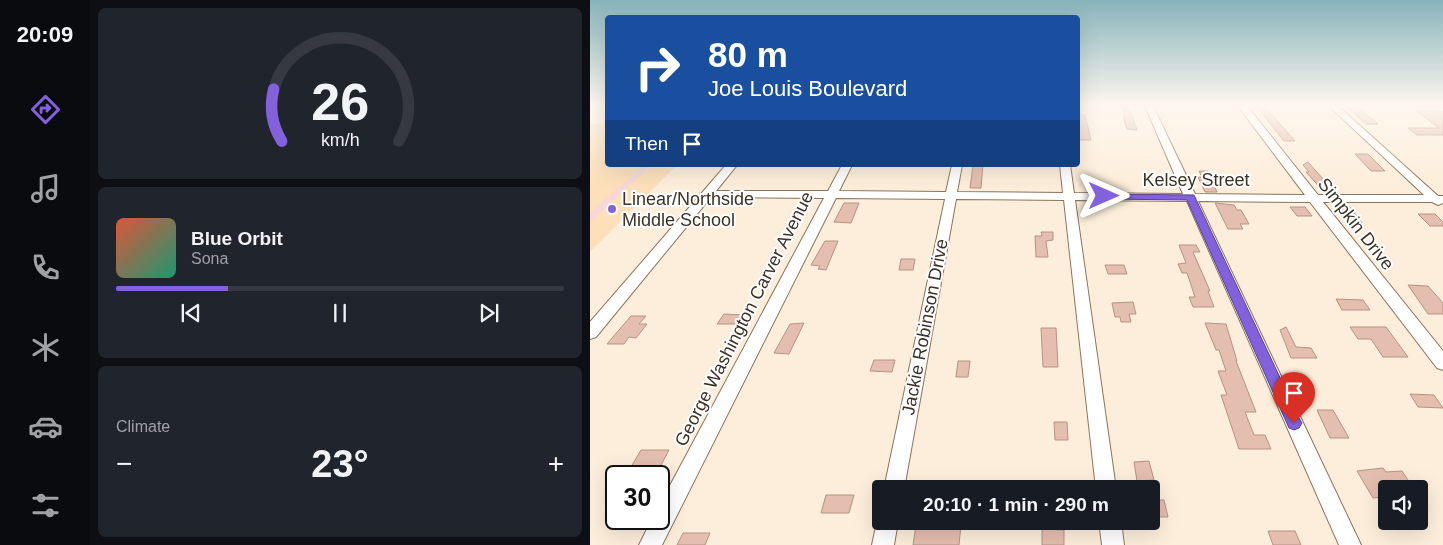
<!DOCTYPE html>
<meta charset="utf-8">
<style>
:root{--surface:#171b24;--page:#20242c;--text:#f1f3f6;--muted:#9ea1a6;--line:#363941;--accent:#8461dc}
body{margin:0;font-family:Helvetica,sans-serif;background:var(--page);color:var(--text);height:100vh;display:flex;flex-direction:column;font-size:19px;white-space:nowrap}
*{box-sizing:border-box;margin:0}
p{font-size:16px;color:var(--muted)}
.icon{flex:none;width:28px;height:28px;fill:none;stroke:currentColor;stroke-width:2;stroke-linecap:round;stroke-linejoin:round}
.map{position:relative;flex:1;overflow:hidden}
.drawer{display:flex;flex-direction:column;gap:8px;padding:8px;background:#0d0f14;width:500px}
.drawer>*{flex:none}
.guide{position:absolute;left:15px;top:15px;width:475px;height:152px;border-radius:5px;box-shadow:0 5px 20px #0002;background:#1a4fa0;color:#fff;overflow:hidden}
.buttons{position:absolute;left:788px;top:480px;display:grid;gap:10px}
.buttons a{display:grid;place-items:center;width:50px;height:50px;border-radius:5px;background:var(--surface);box-shadow:0 5px 20px #0002;font-size:25px}
.speed{position:absolute;left:15px;top:465px;display:flex;gap:10px;font-size:25px;font-weight:700;text-align:center}
.speed>*{display:grid;place-content:center;width:65px;height:65px;border-radius:50%;background:var(--surface);box-shadow:0 5px 20px #0002;line-height:1}
.speed .limit{border:2px solid #111;border-radius:8px;background:#fff;color:#111}
.pin{position:absolute;display:grid;place-items:center;width:42px;height:42px;color:#fff;margin:-51px -21px;border-radius:50% 50% 50% 0;rotate:-45deg;box-shadow:0 0 5px #0007}
.pin .icon{rotate:45deg}
.me{position:absolute;width:55px;margin:-28px;rotate:90deg;stroke-linejoin:round;filter:drop-shadow(0 0 4px #0008)}
.turn{display:flex;align-items:center;gap:18px;height:105px;padding:0 20px;font-size:22px}
.turn .icon{width:65px;height:65px;stroke-width:2.5}
.turn b{display:block;font-size:35px;line-height:42px}
.then{display:flex;align-items:center;height:48px;padding:0 20px;background:#0003;gap:10px;font-size:19px}
.big{font-size:38px;font-weight:600;line-height:1.1}
.drawer .tile{flex:1;display:flex;flex-direction:column;justify-content:center;gap:8px;min-width:0;padding:0 18px;border-radius:8px;background:var(--page)}
.drawer .dial{align-items:center;gap:0}
.dial svg{height:130px;overflow:visible;fill:none;stroke:var(--line);stroke-width:7;stroke-linecap:round;text-anchor:middle}
.dial text{fill:var(--text);stroke:none}
.song{display:flex;align-items:center;gap:15px}
.cover{width:60px;height:60px;border-radius:8px;background:linear-gradient(135deg,hsl(10 70% 55%),hsl(160 70% 35%))}
.played{height:5px;border-radius:2px;background:linear-gradient(90deg,var(--accent) 25%,var(--line) 25%)}
.keys{display:flex;justify-content:space-around;direction:ltr}
.heat{display:flex;justify-content:space-between;align-items:center;font-size:28px;direction:ltr}
.trip{position:absolute;left:282px;top:480px;width:288px;height:50px;border-radius:5px;background:var(--surface);box-shadow:0 5px 20px #0002;font-weight:600;line-height:50px;text-align:center}
main{display:flex;flex:1;min-height:0}
.tabs{display:flex;flex-direction:column;width:90px;justify-content:space-around;align-items:center;background:#090b0e;color:var(--muted)}
.tabs .icon{width:35px;height:35px}
.tabs .selected{color:var(--accent)}
.tabs b{font-size:22px;color:var(--text)}
.map>svg:first-child{display:block}
.built{fill:#fddfb9}
.green{fill:#f7d7d8}
.building{fill:#e4beae;stroke:#b79283}
.lines{fill:none;stroke-linecap:round;stroke-linejoin:round}
.minor-casing{stroke:#8b7458;stroke-width:2}
.minor{fill:#fff;fill-rule:evenodd}
.route{fill:#8461dc;stroke:#563f8f}
.poi-dot{fill:#8461dc;stroke:#fff;stroke-width:2}
.labels{text-anchor:middle;stroke-width:4;stroke-linejoin:round;paint-order:stroke}
.street-label{font-size:18px;fill:#3b3125;stroke:#fff}
.poi-label{font-size:18px;fill:#3b3125;stroke:#fff;text-anchor:start}
</style>
<main>
<nav class="tabs">
<b>20:09</b>
<svg class="icon selected" aria-label="directions" viewBox="0 0 24 24"><path d="M12 3l9 9-9 9-9-9zM9 14v-3h6M13 9l2 2-2 2"/></svg>
<svg class="icon" aria-label="music" viewBox="0 0 24 24"><path d="M9 18V5l10-2v13"/><circle cx="6" cy="18" r="3"/><circle cx="16" cy="16" r="3"/></svg>
<svg class="icon" aria-label="phone" viewBox="0 0 24 24"><path d="M5 4h4l2 5-3 2q2 4 5 5l2-3 5 2v4C11 20 4 13 5 4z"/></svg>
<svg class="icon" aria-label="climate" viewBox="0 0 24 24"><path d="M12 3v18M4 7l16 10M4 17L20 7"/></svg>
<svg class="icon" aria-label="car" viewBox="0 0 24 24"><path d="M5 17H2v-5l4-1 3-4h7l3 4 3 1v5h-3M9 17h6M6 11h13"/><circle cx="7" cy="17" r="2"/><circle cx="17" cy="17" r="2"/></svg>
<svg class="icon" aria-label="filters" viewBox="0 0 24 24"><path d="M4 7h16M4 17h16"/><circle cx="9" cy="7" r="2"/><circle cx="15" cy="17" r="2"/></svg>
</nav>
<section class="drawer">
<div class="tile dial"><svg viewBox="0 0 100 80">
<path d="M14 69A42 42 0 1 1 86 69"/>
<path d="M14 69A42 42 0 0 1 9 37" stroke="#8461dc"/>
<text x="50" y="56" font-size="32" font-weight="700">26</text>
<text x="50" y="72" font-size="11">km/h</text>
</svg></div>
<div class="tile">
<div class="song"><i class="cover"></i><div><b>Blue Orbit</b><p>Sona</p></div></div>
<div class="played"></div>
<div class="keys"><svg class="icon" aria-label="previous" viewBox="0 0 24 24"><path d="M18 5L8 12l10 7zM5 5v14"/></svg><svg class="icon" aria-label="pause" viewBox="0 0 24 24"><path d="M8 5v14M16 5v14"/></svg><svg class="icon" aria-label="next" viewBox="0 0 24 24"><path d="M6 5l10 7-10 7zM19 5v14"/></svg></div>
</div>
<div class="tile"><p>Climate</p>
<div class="heat"><a>−</a><b class="big">23°</b><a>+</a></div>
</div>
</section>
<div class="map">
<svg width="853" height="545" viewBox="0 0 853 545">
<rect width="100%" height="100%" fill="#fdeedb"/>
<polygon class="built" points="0,124 17,124 18,165 87,165 0,252"/>
<polygon class="green" points="51,165 60,165 57,169 0,222 0,213 47,171"/>
<g class="building">
<polygon points="532,106 538,106 547,130 537,129 533,117 535,117"/>
<polygon points="666,106 674,106 705,141 694,141"/>
<polygon points="756,106 768,107 788,124 776,124"/>
<polygon points="826,111 853,111 853,135 827,135 818,128 849,128"/>
<polygon points="488,115 495,115 501,140 488,140"/>
<polygon points="765,154 778,154 795,171 781,171"/>
<polygon points="718,162 734,180 743,192 734,192 716,172 719,172 713,165"/>
<polygon points="383,165 393,165 391,188 380,188"/>
<polygon points="609,171 618,171 627,192 615,192 608,177 612,177"/>
<polygon points="254,203 269,203 261,223 244,222"/>
<polygon points="625,203 644,205 647,210 651,210 659,224 650,224 653,229 638,229"/>
<polygon points="746,206 759,206 772,223 761,223"/>
<polygon points="700,207 715,207 722,216 707,216"/>
<polygon points="828,214 845,214 853,222 853,226 840,226"/>
<polygon points="451,232 463,232 463,240 456,241 458,257 446,257 445,236 452,236"/>
<polygon points="235,241 248,241 236,270 228,269 230,266 221,265"/>
<polygon points="589,245 606,245 610,252 603,252 620,291 618,291 624,307 603,307 599,297 605,297 597,273 592,273 588,264 596,263"/>
<polygon points="311,259 325,259 323,270 309,270"/>
<polygon points="515,265 534,265 537,274 518,274"/>
<polygon points="818,285 838,286 853,303 853,314 838,314"/>
<polygon points="746,299 773,300 780,310 752,310"/>
<polygon points="543,302 546,314 539,314 541,322 531,322 530,317 525,317 522,303"/>
<polygon points="134,314 153,315 148,324 127,324"/>
<polygon points="41,316 56,316 49,324 57,324 46,338 39,337 34,344 17,344"/>
<polygon points="214,323 199,354 184,353 200,324"/>
<polygon points="615,323 636,324 647,361 646,361 666,412 655,412 664,435 675,435 681,449 649,449 631,395 637,395 628,371 636,371 629,350 626,350"/>
<polygon points="696,327 706,347 721,348 727,358 701,358 690,330"/>
<polygon points="760,327 796,327 818,357 793,357 781,339 768,339"/>
<polygon points="451,328 466,328 468,367 453,367"/>
<polygon points="284,360 305,360 302,372 280,371"/>
<polygon points="368,361 380,361 378,377 366,377"/>
<polygon points="820,394 844,395 853,408 828,407"/>
<polygon points="727,410 743,410 759,438 740,438"/>
<polygon points="464,422 477,422 478,440 465,440"/>
<polygon points="51,450 79,450 70,467 41,467"/>
<polygon points="559,461 564,480 547,481 544,462"/>
<polygon points="793,468 796,472 812,471 824,489 796,489 796,497 783,498 767,471"/>
<polygon points="561,483 565,483 568,500 574,500 578,517 561,517"/>
<polygon points="236,495 264,495 259,513 231,513"/>
<polygon points="326,525 371,525 369,545 323,545"/>
<polygon points="452,529 474,530 474,545 452,545"/>
<polygon points="678,531 705,531 711,545 683,545"/>
<polygon points="93,533 120,533 115,545 87,545"/>
</g>
<g class="lines">
<g class="minor-casing">
<g id="minor">
<polygon points="555,106 563,106 605,194 715,195 648,106 657,106 728,195 834,195 739,106 748,106 848,196 853,196 853,203 848,205 842,202 733,202 853,351 853,370 847,368 720,202 608,201 771,545 749,545 597,201 485,200 526,489 506,489 474,200 366,199 314,489 294,489 355,199 246,198 72,545 49,545 62,519 69,519 69,506 234,198 121,197 6,337 0,339 0,322 136,165 147,165 126,191 238,191 252,165 262,165 249,191 356,192 362,165 372,165 367,192 473,193 470,165 480,165 484,193 593,194"/>
<polygon points="289,513 291,513 291,521 308,521 304,545 282,545"/>
<polygon points="509,521 531,521 534,545 512,545"/>
</g>
</g>
<use href="#minor" class="minor"/>
</g>
<linearGradient id="sky" x2="0" y2="1"><stop stop-color="#87b3ba"/><stop offset="0.58" stop-color="#fef7ef"/><stop offset="1" stop-color="#fef7ef" stop-opacity="0"/></linearGradient>
<rect width="853" height="183" fill="url(#sky)"/>
<polygon class="route" points="510,194 604,195 709,418 712,423 709,428 704,430 699,428 597,200 514,199 509,196"/>
<circle class="poi-dot" cx="22" cy="209" r="5"/>
<g class="labels">
<g class="street-label">
<text x="606" y="186">Kelsey Street</text>
<text transform="translate(766 224) rotate(52)" y="6">Simpkin Drive</text>
<text transform="translate(154 319) rotate(-63)" y="6">George Washington Carver Avenue</text>
<text transform="translate(335 327) rotate(-79)" y="6">Jackie Robinson Drive</text>
</g>
<g class="poi-label">
<text x="32" y="205">Linear/Northside<tspan x="32" dy="21">Middle School</tspan></text>
</g>
</g>
</svg>
<div class="buttons">
<a><svg class="icon" aria-label="sound" viewBox="0 0 24 24"><path d="M4 9h4l5-4v14l-5-4H4zM17 9q2 3 0 6"/></svg></a>
</div>
<div class="speed"><div class="limit">30</div></div>
<div class="pin" style="left:704px;top:423px;background:#d93025"><svg class="icon" aria-label="arrive" viewBox="0 0 24 24"><path d="M6 21V4h12l-3 4 3 4H6"/></svg></div>
<svg class="me" style="left:514px;top:196px" viewBox="-20 -20 40 40"><path d="M0-17L14 15 0 8-14 15z" fill="#8461dc" stroke="#fff" stroke-width="4"/></svg>
<div class="trip">20:10 · 1 min · 290 m</div>
<div class="guide">
<div class="turn"><svg class="icon" aria-label="right" viewBox="0 0 24 24"><path d="M7 20v-9h11M14 6l5 5-5 5"/></svg><div><b>80 m</b>Joe Louis Boulevard</div></div>
<div class="then">Then<svg class="icon" aria-label="arrive" viewBox="0 0 24 24"><path d="M6 21V4h12l-3 4 3 4H6"/></svg></div>
</div>
</div>
</main>
